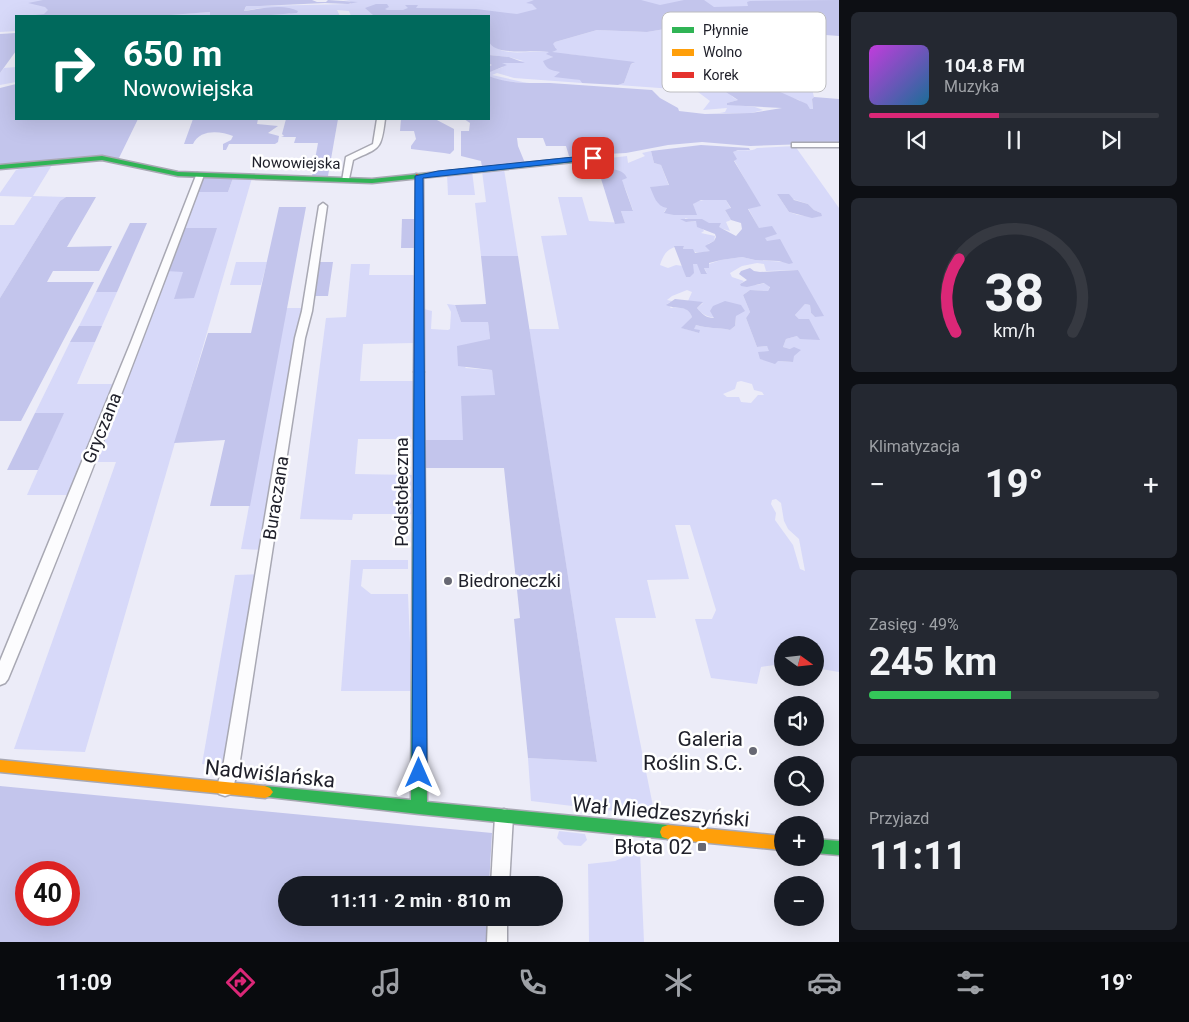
<!DOCTYPE html>
<html lang="pl">
<meta charset="utf-8">
<style>
:root{--surface:#171b24;--page:#242831;--text:#f1f3f6;--muted:#9ea1a6;--line:#363941;--accent:#db2777}
body{margin:0;font-family:Roboto,sans-serif;background:var(--page);color:var(--text);height:100vh;display:flex;flex-direction:column;font-size:19px;white-space:nowrap}
*{box-sizing:border-box;margin:0}
p{font-size:16px;color:var(--muted)}
.icon{flex:none;width:28px;height:28px;fill:none;stroke:currentColor;stroke-width:2;stroke-linecap:round;stroke-linejoin:round}
.map{position:relative;flex:1;overflow:hidden}
.drawer{display:flex;flex-direction:column;gap:12px;padding:12px;background:#0d0f14;width:350px}
.drawer>*{flex:none}
.guide{position:absolute;left:15px;top:15px;width:475px;height:105px;border-radius:0px;box-shadow:0 5px 20px #0002;background:#00695c;color:#fff;overflow:hidden}
.needle{width:32px;rotate:105deg}
.controls{position:absolute;left:774px;top:636px;display:grid;gap:10px}
.controls a{display:grid;place-items:center;width:50px;height:50px;border-radius:50%;background:var(--surface);box-shadow:0 5px 20px #0002;font-size:25px}
.speed{position:absolute;left:15px;top:861px;display:flex;gap:10px;font-size:25px;font-weight:700;text-align:center}
.speed>*{display:grid;place-content:center;width:65px;height:65px;border-radius:50%;background:var(--surface);box-shadow:0 5px 20px #0002;line-height:1}
.speed .limit{border:8px solid #d22;background:#fff;color:#111}
.pin{position:absolute;display:grid;place-items:center;width:42px;height:42px;color:#fff;margin:-21px;border-radius:10px;box-shadow:0 2px 8px #0006}
.me{position:absolute;width:55px;margin:-28px;rotate:0deg;stroke-linejoin:round;filter:drop-shadow(0 0 4px #0008)}
.turn{display:flex;align-items:center;gap:18px;height:105px;padding:0 25px;font-size:22px}
.turn .icon{width:65px;height:65px;stroke-width:2.5}
.turn b{display:block;font-size:35px;line-height:42px}
.big{font-size:38px;font-weight:700;line-height:1.1}
.drawer .widget{flex:1;display:flex;flex-direction:column;justify-content:center;gap:8px;min-width:0;padding:0 18px;border-radius:8px;background:var(--page)}
.drawer .dial{align-items:center;gap:0}
.dial svg{height:130px;overflow:visible;fill:none;stroke:var(--line);stroke-width:7;stroke-linecap:round;text-anchor:middle}
.dial text{fill:var(--text);stroke:none}
.song{display:flex;align-items:center;gap:15px}
.cover{width:60px;height:60px;border-radius:8px;background:linear-gradient(135deg,hsl(290 70% 55%),hsl(200 70% 35%))}
.played{height:5px;border-radius:2px;background:linear-gradient(90deg,var(--accent) 45%,var(--line) 45%)}
.keys{display:flex;justify-content:space-around;direction:ltr}
.heat{display:flex;justify-content:space-between;align-items:center;font-size:28px;direction:ltr}
.charge{height:8px;border-radius:4px;background:linear-gradient(90deg,#34c759 49%,var(--line) 0)}
.trip{position:absolute;left:278px;top:876px;width:285px;height:50px;border-radius:25px;background:var(--surface);box-shadow:0 5px 20px #0002;font-weight:700;line-height:50px;text-align:center}
.tabs{display:flex;height:80px;justify-content:space-around;align-items:center;background:#090b0e;color:var(--muted)}
.tabs .icon{width:35px;height:35px}
.tabs .current{color:var(--accent)}
.tabs b{font-size:22px;color:var(--text)}
main{display:flex;flex:1;min-height:0}
.map>svg:first-child{display:block}
.green{fill:#d7d9f9;fill-rule:evenodd}
.forest{fill:#c3c5ec;fill-rule:evenodd}
.lines{fill:none;stroke-linecap:round;stroke-linejoin:round}
.street-casing{stroke:#a8a8b3;stroke-width:3}
.fast-casing{stroke:#a8a8b3;stroke-width:3}
.slow-casing{stroke:#a8a8b3;stroke-width:3}
.jam-casing{stroke:#a8a8b3;stroke-width:3}
.street{fill:#fcfcfe;fill-rule:evenodd}
.fast{fill:#30b455;fill-rule:evenodd}
.slow{fill:#ff9f0a;fill-rule:evenodd}
.jam{fill:#e5322d;fill-rule:evenodd}
.route{fill:#1a73e8;stroke:#114b97}
.poi-dot{fill:#676873;stroke:#fff;stroke-width:2}
.labels{text-anchor:middle;stroke-width:5;stroke-linejoin:round;paint-order:stroke}
.far-street-label{font-size:15px;fill:#20212b;stroke:#fff}
.street-label{font-size:18px;fill:#20212b;stroke:#fff}
.poi-label{font-size:18px;fill:#20212b;stroke:#fff;text-anchor:start}
.near-poi-label{font-size:21px;fill:#20212b;stroke:#fff;text-anchor:end}
.near-street-label{font-size:21px;fill:#20212b;stroke:#fff}
.key{fill:#fff;stroke:#bcbcbf;stroke-width:1}
.key-label{font-size:14px;fill:#20212b}
</style>
<main>
<div class="map">
<svg width="839" height="942" viewBox="0 0 839 942">
<rect width="100%" height="100%" fill="#ececf8"/>
<g class="green">
<polygon points="0,0 299,0 254,6 260,6 351,4 350,1 343,0 839,0 839,20 373,15 380,16 351,16 349,11 337,10 340,16 270,16 272,14 290,14 289,8 260,8 244,11 246,7 179,14 210,12 210,16 16,16 16,31 0,32"/>
<path d="M689,25L798,33L814,97L812,99L813,110L810,109L799,100L786,96L778,91H750L723,86L720,87L721,89L724,92L725,90C730,93 732,98 738,100L727,103V104L755,107L763,110L751,113H720L725,112L727,108L703,110L710,101L698,92L687,90L618,85L624,83L631,64L634,63L568,54H547L553,57L552,58C561,72 563,78 581,80L582,83L514,78L497,73L492,75L527,83L500,81L489,76V72L503,67L501,63L523,61L509,57L489,55V40C499,60 532,49 550,52L556,48L552,44L555,42L597,30L647,32Z"/>
<polygon points="16,67 16,82 0,85 0,73 4,68"/>
<path d="M795,146L839,208V672L815,668V645H782V664L761,667L757,684L711,678L695,619H712L716,610L690,525H675L689,579L647,580L656,618H615L655,816L531,801L528,758L597,762L529,329H559L541,236L567,235L558,197H582L589,221L625,223L621,211L633,210C626,192 623,168 598,169L594,160L627,156L628,163L645,156L642,153L651,151L654,163L661,165L669,186L651,187L667,208L664,212L696,215L693,204L694,202L709,199L726,200L731,209L725,210L731,220L726,222L730,231L685,218L686,222L697,221L704,231L701,233L715,236L714,241L708,244L711,251C702,252 697,255 690,249H683L684,246C670,246 664,252 660,265L668,268L676,265L683,266L686,277L693,264H697L707,273L704,268L709,264L721,260L742,257L755,260L786,262L764,238L748,208L760,206L734,160L733,152C741,148 750,153 757,148ZM777,194L808,204L814,210L821,213L818,217L798,215L789,212ZM757,263L764,264L766,271L798,270L815,317L811,313L810,305L805,304L795,315L799,319L797,336L786,339L783,347L790,349L793,362L778,361L767,346L757,347L746,318L750,312L743,295L750,290L768,291L770,286L765,283L757,285L740,284L744,281L732,277L730,273L742,266ZM687,290L692,292L688,301L703,303L697,308C707,321 720,318 736,316L735,326L730,330C717,327 708,329 696,325L693,329L699,333L682,328L692,317C689,307 680,307 671,308L667,304L672,301L667,300L672,296ZM741,381L752,384L754,390L762,392L764,395H758L751,403L741,402L739,397H727L723,394L735,389L737,382ZM776,499L781,503L784,521L788,529L799,539L805,571L800,569L793,545L775,520L776,513L771,504L772,500Z"/>
<polygon points="52,165 33,196 66,197 60,201 0,298 0,225 14,225 32,197 0,196 0,193 16,170 24,167"/>
<polygon points="504,169 518,256 481,256 475,203 486,202 482,171"/>
<polygon points="472,171 475,195 448,195 447,174"/>
<polygon points="233,178 252,178 85,752 14,749 116,462 95,462 166,271 184,271 216,228 183,228 196,192 228,192"/>
<polygon points="236,262 267,262 261,285 230,285"/>
<polygon points="351,264 370,264 369,275 415,275 414,343 363,344 360,381 414,381 414,439 358,439 355,474 414,475 414,514 353,514 352,520 300,519 326,318 346,317"/>
<polygon points="96,292 117,292 102,326 79,326"/>
<polygon points="447,304 455,305 461,322 488,322 490,339 465,368 492,370 496,395 463,440 426,440 424,309 432,311 431,329 448,330 450,329 451,312"/>
<polygon points="286,308 304,308 264,550 241,549"/>
<polygon points="70,342 95,342 77,384 114,384 71,495 27,495 63,413 35,413"/>
<polygon points="351,560 408,560 408,569 363,569 361,586 371,594 408,594 412,691 341,691"/>
<polygon points="259,574 226,767 202,764 235,575"/>
<polygon points="559,831 585,834 587,840 581,846 564,845 557,838"/>
<polygon points="640,851 644,942 589,942 588,864 615,861"/>
</g>
<g class="forest">
<path d="M43,0H312L317,2H326L328,0L358,2L348,4L325,3L260,6H246L244,11C259,9 284,3 298,11L297,13L271,15L273,16H210V12L157,16H27L44,14L48,10L45,7L28,3Z"/>
<path d="M534,0H641L660,5L684,0H704L714,7L748,6L747,2L750,1L839,0V36L689,25L647,32L597,30L555,42L553,44L557,50L552,52L635,62L631,64L624,83L618,85L582,83L580,80L554,77L560,72C551,70 547,70 543,61L553,57L546,54L549,52C535,49 493,57 489,41C487,33 489,24 489,16H380L373,15L365,8L376,4H387L389,7L385,9L387,10H403L408,8L405,5H418L416,8L476,9L517,14L537,9L532,4L526,3Z"/>
<polygon points="16,33 16,51 0,73 0,34"/>
<polygon points="489,55 509,57 525,63 502,63 507,65 490,72 489,66 492,65 489,64"/>
<path d="M489,76C508,84 530,83 550,83L652,90L660,98L678,108L679,111L705,114L751,113L782,108L727,105V103L738,100L723,90L726,89L778,91L807,104L810,109H813L812,99L814,97L839,99V143L750,146L702,142L668,145L626,153L569,156L566,146H546L543,138H517L518,146L525,163L482,167L481,161L461,156V131H469L470,123L464,119H489Z"/>
<polygon points="16,84 16,119 138,119 119,158 0,165 0,88"/>
<path d="M193,119H258L257,124L278,126L268,133L279,136L278,142L275,144H229L226,150H223V144L231,140L233,136C220,131 200,129 193,144H184Z"/>
<polygon points="286,119 338,119 328,176 312,176 318,143 294,143 296,137 281,137 284,136 282,134"/>
<polygon points="401,119 435,119 454,129 454,150 450,154 444,153 411,149 411,146 416,139 414,131 400,131"/>
<path d="M701,145L749,148L750,150H738L733,152L737,159L734,161L761,206L748,209L759,228L772,226L777,234L765,238L767,241L780,239L793,263L789,264L779,261L755,260L742,257L721,260L709,263V268H704L707,274H701L697,264H693L694,273L690,277H686L674,246H684L683,249H693L695,253L710,251L705,246L714,241L716,237L715,234L697,227L696,221L686,222L680,219H702L709,223H721L719,227L736,236L742,229L741,223L731,220L725,210L731,208L726,200H701L693,204L697,215H674L664,213L667,208C656,206 654,196 650,187L669,185L661,165L654,163L651,151Z"/>
<path d="M606,168C615,170 623,169 627,178L622,180L633,211H621L625,223L615,224L598,169Z"/>
<polygon points="202,178 233,178 228,192 196,192"/>
<polygon points="777,194 789,194 794,200 808,204 814,210 821,213 822,216 812,218 789,212"/>
<polygon points="66,197 96,197 67,247 112,246 99,271 53,271 47,282 94,282 21,421 0,421 0,298 60,201"/>
<polygon points="279,207 306,207 250,506 210,506 225,440 174,443 208,333 251,333"/>
<polygon points="402,219 415,219 416,248 401,248"/>
<polygon points="130,223 147,223 117,292 96,292"/>
<polygon points="183,228 217,228 194,298 174,299 183,272 166,271"/>
<polygon points="481,256 518,256 597,762 528,758 514,619 520,618 504,468 424,468 426,440 463,440 461,396 495,395 492,370 458,366 457,346 490,339 488,322 461,322 455,305 486,304"/>
<polygon points="317,262 333,262 328,296 311,296"/>
<polygon points="750,268 754,271 760,272 798,270 824,316 815,317 811,313 810,305 805,304 795,315 799,319 809,319 820,340 800,339 797,336 786,339 783,347 790,349 794,347 801,350 794,356 793,362 778,361 775,364 760,359 758,352 769,351 767,346 757,347 746,318 750,312 743,295 750,290 768,291 770,287 764,283 747,287 741,286 740,284 747,280 739,274 741,271"/>
<path d="M675,299L703,302L697,308C702,314 706,318 714,318L710,311L713,306L725,301L741,305L745,311L736,316L735,326L730,330C717,327 709,329 696,325L694,329L700,330L699,333L681,328L692,317C688,304 675,310 666,305Z"/>
<polygon points="79,326 102,326 95,342 70,342"/>
<polygon points="35,413 64,413 38,470 7,470"/>
<path d="M0,786L492,833L489,885H286V918H487L486,942H0ZM26,872H69V915H26Z"/>
</g>
<g class="lines">
<g class="street-casing">
<g id="street">
<path d="M377,119H385C381,151 380,147 353,160L349,179L342,181L346,157L373,144Z"/>
<rect x="792" y="143" width="47" height="4"/>
<path d="M197,173L204,175C141,344 77,513 8,679L5,683L0,685V661L131,342Z"/>
<polygon points="323,203 327,206 312,311 305,338 239,767 231,794 225,796 219,794 216,789 223,767 295,338 302,311 319,206"/>
<polygon points="504,809 510,811 513,816 509,885 491,885 495,816 498,811"/>
<polygon points="488,918 507,918 507,942 487,942"/>
</g>
</g>
<g class="fast-casing">
<g id="fast">
<polygon points="102,156 178,172 372,179 593,156 597,158 593,160 372,183 178,176 102,160 0,169 0,165"/>
<polygon points="419,369 424,372 427,802 668,825 674,827 676,832 674,837 668,839 419,814 260,796 257,792 260,788 265,786 411,800 414,372"/>
<polygon points="815,839 839,841 839,855 815,853"/>
</g>
</g>
<g class="slow-casing">
<g id="slow">
<polygon points="0,760 265,786 270,788 273,792 270,796 265,798 0,772"/>
<polygon points="668,825 782,836 782,850 668,839 662,837 660,832 662,827"/>
</g>
</g>
<g class="jam-casing">
<polygon id="jam" points="416,174 423,176 424,372 419,375 414,372"/>
</g>
<use href="#street" class="street"/>
<use href="#fast" class="fast"/>
<use href="#slow" class="slow"/>
<use href="#jam" class="jam"/>
</g>
<polygon class="route" points="593,155 597,158 596,159 423,178 427,773 425,778 419,779 414,778 412,773 415,176 438,171"/>
<g class="poi-dot">
<circle cx="448" cy="581" r="5"/>
<circle cx="753" cy="751" r="5"/>
<rect x="697" y="842" width="10" height="10" rx="2.5"/>
</g>
<g class="labels">
<g class="far-street-label">
<text transform="translate(296 163) rotate(1)" y="5">Nowowiejska</text>
</g>
<g class="street-label">
<text transform="translate(102 428) rotate(-68)" y="6">Gryczana</text>
<text transform="translate(402 492) rotate(-90)" y="6">Podstołeczna</text>
<text transform="translate(276 498) rotate(-81)" y="6">Buraczana</text>
</g>
<g class="poi-label">
<text x="458" y="587">Biedroneczki</text>
</g>
<g class="near-poi-label">
<text x="743" y="746">Galeria<tspan x="743" dy="24">Roślin S.C.</tspan></text>
<text x="692" y="854">Błota 02</text>
</g>
<g class="near-street-label">
<text transform="translate(270 774) rotate(6)" y="7">Nadwiślańska</text>
<text transform="translate(661 812) rotate(5)" y="7">Wał Miedzeszyński</text>
</g>
</g>
<rect x="662" y="12" width="164" height="80" rx="8" class="key"/>
<rect x="672" y="27" width="22" height="6" fill="#30b455"/>
<rect x="672" y="49" width="22" height="7" fill="#ff9f0a"/>
<rect x="672" y="72" width="22" height="6" fill="#e5322d"/>
<g class="key-label">
<text x="703" y="35">Płynnie</text>
<text x="703" y="57">Wolno</text>
<text x="703" y="80">Korek</text>
</g>
</svg>
<div class="controls">
<a><svg class="needle" viewBox="-14 -14 28 28"><path d="M0-13l5 13h-10z" fill="#e53935"/><path d="M0 13l5-13h-10z" fill="#9ea1a6"/></svg></a>
<a><svg class="icon" aria-label="sound" viewBox="0 0 24 24"><path d="M4 9h4l5-4v14l-5-4H4zM17 9q2 3 0 6"/></svg></a>
<a><svg class="icon" aria-label="search" viewBox="0 0 24 24"><circle cx="10" cy="10" r="6"/><path d="M15 15l6 6"/></svg></a>
<a>+</a>
<a>−</a>
</div>
<div class="speed"><div class="limit">40</div></div>
<div class="pin" style="left:593px;top:158px;background:#d93025"><svg class="icon" aria-label="arrive" viewBox="0 0 24 24"><path d="M6 21V4h12l-3 4 3 4H6"/></svg></div>
<svg class="me" style="left:419px;top:773px" viewBox="-20 -20 40 40"><path d="M0-17L14 15 0 8-14 15z" fill="#1a73e8" stroke="#fff" stroke-width="4"/></svg>
<div class="trip">11:11 · 2 min · 810 m</div>
<div class="guide">
<div class="turn"><svg class="icon" aria-label="right" viewBox="0 0 24 24"><path d="M7 20v-9h11M14 6l5 5-5 5"/></svg><div><b>650 m</b>Nowowiejska</div></div>
</div>
</div>
<section class="drawer">
<div class="widget">
<div class="song"><i class="cover"></i><div><b>104.8 FM</b><p>Muzyka</p></div></div>
<div class="played"></div>
<div class="keys"><svg class="icon" aria-label="previous" viewBox="0 0 24 24"><path d="M18 5L8 12l10 7zM5 5v14"/></svg><svg class="icon" aria-label="pause" viewBox="0 0 24 24"><path d="M8 5v14M16 5v14"/></svg><svg class="icon" aria-label="next" viewBox="0 0 24 24"><path d="M6 5l10 7-10 7zM19 5v14"/></svg></div>
</div>
<div class="widget dial"><svg viewBox="0 0 100 80">
<path d="M14 69A42 42 0 1 1 86 69"/>
<path d="M14 69A42 42 0 0 1 16 24" stroke="#db2777"/>
<text x="50" y="56" font-size="32" font-weight="700">38</text>
<text x="50" y="72" font-size="11">km/h</text>
</svg></div>
<div class="widget"><p>Klimatyzacja</p>
<div class="heat"><a>−</a><b class="big">19°</b><a>+</a></div>
</div>
<div class="widget"><p>Zasięg · 49%</p><b class="big">245 km</b><div class="charge"></div></div>
<div class="widget"><p>Przyjazd</p><b class="big">11:11</b></div>
</section>
</main>
<nav class="tabs">
<b>11:09</b>
<svg class="icon current" aria-label="directions" viewBox="0 0 24 24"><path d="M12 3l9 9-9 9-9-9zM9 14v-3h6M13 9l2 2-2 2"/></svg>
<svg class="icon" aria-label="music" viewBox="0 0 24 24"><path d="M9 18V5l10-2v13"/><circle cx="6" cy="18" r="3"/><circle cx="16" cy="16" r="3"/></svg>
<svg class="icon" aria-label="phone" viewBox="0 0 24 24"><path d="M5 4h4l2 5-3 2q2 4 5 5l2-3 5 2v4C11 20 4 13 5 4z"/></svg>
<svg class="icon" aria-label="climate" viewBox="0 0 24 24"><path d="M12 3v18M4 7l16 10M4 17L20 7"/></svg>
<svg class="icon" aria-label="car" viewBox="0 0 24 24"><path d="M5 17H2v-5l4-1 3-4h7l3 4 3 1v5h-3M9 17h6M6 11h13"/><circle cx="7" cy="17" r="2"/><circle cx="17" cy="17" r="2"/></svg>
<svg class="icon" aria-label="filters" viewBox="0 0 24 24"><path d="M4 7h16M4 17h16"/><circle cx="9" cy="7" r="2"/><circle cx="15" cy="17" r="2"/></svg>
<b>19°</b>
</nav>
